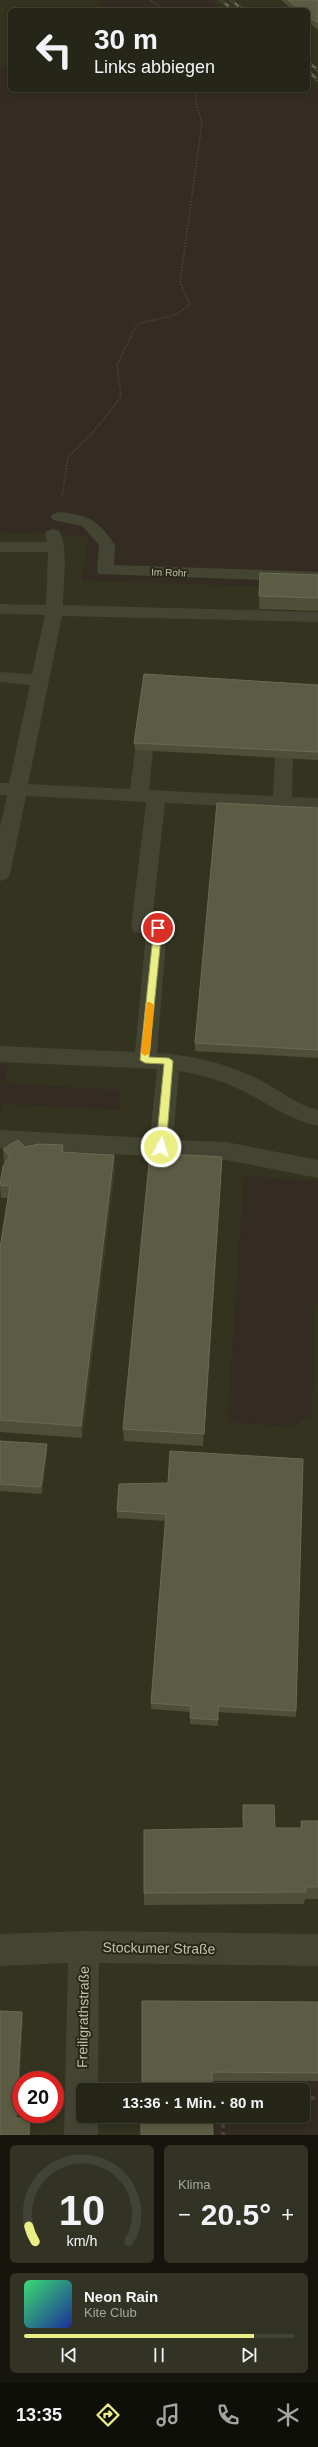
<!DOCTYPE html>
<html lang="de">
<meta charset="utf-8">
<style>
:root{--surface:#262618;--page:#323225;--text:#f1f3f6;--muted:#a4a5a2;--line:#424337;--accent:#ebee85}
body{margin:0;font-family:Helvetica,sans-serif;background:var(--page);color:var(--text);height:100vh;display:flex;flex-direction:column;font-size:15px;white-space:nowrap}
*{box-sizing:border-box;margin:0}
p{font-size:13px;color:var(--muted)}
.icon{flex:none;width:22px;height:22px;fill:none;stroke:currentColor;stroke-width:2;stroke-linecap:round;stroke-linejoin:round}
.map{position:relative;height:2135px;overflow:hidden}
.sheet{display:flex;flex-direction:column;gap:10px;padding:10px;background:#15150d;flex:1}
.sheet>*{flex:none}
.banner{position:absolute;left:8px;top:8px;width:302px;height:84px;border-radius:6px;box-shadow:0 2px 6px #0003,0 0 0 1px var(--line);background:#262618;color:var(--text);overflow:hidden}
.speed{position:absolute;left:12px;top:2071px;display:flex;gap:8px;font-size:20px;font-weight:700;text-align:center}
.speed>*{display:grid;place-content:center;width:52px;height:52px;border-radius:50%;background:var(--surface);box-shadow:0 2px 6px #0003,0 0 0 1px var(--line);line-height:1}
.speed .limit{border:6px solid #d22;background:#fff;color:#111}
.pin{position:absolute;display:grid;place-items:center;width:34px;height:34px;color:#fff;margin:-17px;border:2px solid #fff;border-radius:50%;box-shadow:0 1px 4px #0007}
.me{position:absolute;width:44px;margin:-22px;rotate:5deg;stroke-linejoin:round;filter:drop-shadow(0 0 3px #0008)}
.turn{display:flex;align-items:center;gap:14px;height:84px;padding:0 20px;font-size:18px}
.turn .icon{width:52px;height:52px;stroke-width:2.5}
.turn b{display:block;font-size:28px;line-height:34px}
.big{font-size:30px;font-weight:700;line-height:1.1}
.sheet .card{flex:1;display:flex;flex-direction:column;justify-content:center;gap:6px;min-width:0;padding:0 14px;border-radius:6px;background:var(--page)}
.sheet .dial{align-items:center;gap:0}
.dial svg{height:104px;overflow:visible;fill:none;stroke:var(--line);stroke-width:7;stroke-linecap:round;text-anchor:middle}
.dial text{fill:var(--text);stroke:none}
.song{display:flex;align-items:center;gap:12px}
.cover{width:48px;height:48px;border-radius:6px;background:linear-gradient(135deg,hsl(140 70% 55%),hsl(230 70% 35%))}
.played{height:4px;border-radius:2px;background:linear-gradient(90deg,var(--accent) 85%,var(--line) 85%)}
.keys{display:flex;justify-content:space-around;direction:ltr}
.heat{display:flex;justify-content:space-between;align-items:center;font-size:22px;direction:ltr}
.sheet .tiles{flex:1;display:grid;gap:10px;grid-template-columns:1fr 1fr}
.card:last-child{grid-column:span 2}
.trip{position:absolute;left:76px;top:2083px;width:234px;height:40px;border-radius:6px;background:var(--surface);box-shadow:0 2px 6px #0003,0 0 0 1px var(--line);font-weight:700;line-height:40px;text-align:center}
.tabs{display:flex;height:64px;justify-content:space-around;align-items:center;background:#0f0f0a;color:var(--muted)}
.tabs .icon{width:28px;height:28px}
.tabs .selected{color:var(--accent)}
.tabs b{font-size:18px;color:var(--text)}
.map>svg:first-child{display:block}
.green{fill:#342c22}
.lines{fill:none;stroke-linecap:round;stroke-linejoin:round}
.path-far1{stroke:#4d433a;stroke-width:1.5;stroke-dasharray:1.5 1.5;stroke-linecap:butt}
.path{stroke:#4d433a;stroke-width:3.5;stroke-dasharray:4 4;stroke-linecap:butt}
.minor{fill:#443;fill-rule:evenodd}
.rail-casing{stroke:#6b6b55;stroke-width:2.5}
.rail{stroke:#282819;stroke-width:1.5;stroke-dasharray:5;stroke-linecap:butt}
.wall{fill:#4f4f38}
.shaded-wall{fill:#3f3e29}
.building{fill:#5c5b44;stroke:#6b6b55}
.route{fill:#ebee85;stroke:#999b56}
.slow{fill:#f59e0b}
.labels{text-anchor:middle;stroke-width:4;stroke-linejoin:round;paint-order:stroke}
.far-street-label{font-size:10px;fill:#c0c1ad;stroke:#282819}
.near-street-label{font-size:14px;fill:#c0c1ad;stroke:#282819}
</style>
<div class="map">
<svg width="318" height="2135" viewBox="0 0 318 2135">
<rect width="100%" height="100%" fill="#333320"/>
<g class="green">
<polygon points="100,0 211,0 224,10 99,10"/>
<polygon points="10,64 10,90 308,90 308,80 318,88 318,588 82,581 88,536 0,533 0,68"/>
<polygon points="0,1064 8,1064 5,1083 121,1090 119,1110 2,1104 0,1111"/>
<polygon points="244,1175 318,1182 318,1301 315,1308 312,1414 292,1427 227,1422"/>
<polygon points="212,2081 318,2081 318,2135 212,2135 212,2116 303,2116 303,2090 212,2090"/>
</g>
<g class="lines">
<g class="path-far1">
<polyline points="151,0 162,10"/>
<polyline points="62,496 68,457 91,435 121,397 117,365 137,324 175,315 190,305 180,282 202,123 196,103 197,90"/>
</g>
<g class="path">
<polyline points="303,2098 318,2098"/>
<polyline points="223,2116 223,2135"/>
</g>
<g class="minor">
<path d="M59,512C89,515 98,520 115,545L114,565L318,572V582L99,574L97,570L99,545L82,526L53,520L51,517L53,514Z"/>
<path d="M53,529L59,531C69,546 63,586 63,605L318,612V622L62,616L28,784L130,789L135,751L137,747H151L153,751L149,790L273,796L275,758L277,754H291L293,758L292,797L318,798V810L165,803L152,921L164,923L167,928L157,1053C192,1055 229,1064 260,1080C280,1090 296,1105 318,1110V1126C289,1120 269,1104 243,1091C223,1081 202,1075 179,1071L173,1140L226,1142L318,1160V1178L226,1160L0,1148V1130L150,1138L157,1069L0,1062V1046L135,1052L146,934L134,932L131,927L146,802L26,796L10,874L7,879L0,881V827L7,795H0V783H9L30,685L0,682V672L32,674L45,615L0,614V604L46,605L48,552H0V542H47L45,534L47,531Z"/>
<polygon points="84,1931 318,1934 318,1966 99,1963 98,2090 83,2090 83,2116 98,2116 98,2135 64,2135 68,1963 0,1966 0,1934"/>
</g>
<g class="rail-casing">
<g id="rail">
<polyline points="221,0 233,10"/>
<polyline points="231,0 243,10"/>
<polyline points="308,62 318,70"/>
<polyline points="308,71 318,80"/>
</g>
</g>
<use href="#rail" class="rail"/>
</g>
<g class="wall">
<polygon points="281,0 318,0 318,30 308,22 308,10 293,10"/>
<polygon points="260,573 318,575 318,611 259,609"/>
<polygon points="318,685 318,760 135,750 134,743"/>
<polygon points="318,808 318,1058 195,1051 195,1043"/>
<polygon points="63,1145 64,1152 115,1168 82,1438 0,1432 0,1248 8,1198 1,1198 0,1185 5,1163 4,1162 3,1149 25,1147"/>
<polygon points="222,1157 203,1446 124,1441 123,1429"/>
<polygon points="0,1441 47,1451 42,1494 0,1491"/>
<polygon points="168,1483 296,1711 296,1717 218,1712 218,1726 190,1724 191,1712 151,1709 151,1703 165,1521 117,1518 117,1511"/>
<polygon points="243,1805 275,1828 300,1828 301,1821 318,1821 318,1899 305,1899 304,1904 144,1905 144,1830 243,1828 242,1818"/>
<polygon points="318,2002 318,2081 212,2081 142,2090"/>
</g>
<g class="shaded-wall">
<polygon points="114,1155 115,1168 82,1438 81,1426"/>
<polygon points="222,1157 222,1170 203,1446 204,1434"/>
<polygon points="47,1444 47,1451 42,1494 41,1487"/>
<polygon points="22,2012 23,2021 17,2126 16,2118"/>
<polygon points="29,2118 31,2126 30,2135 29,2135"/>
</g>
<g class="building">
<polygon points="288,0 318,0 318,23 308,16 308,10 301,10"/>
<polygon points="260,573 318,575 318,598 259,596"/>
<polygon points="144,674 318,685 318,752 134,743"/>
<polygon points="217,803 318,808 318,1050 195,1043"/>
<polygon points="18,1140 25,1147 39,1144 63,1145 62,1152 114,1155 81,1426 0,1420 0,1248 10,1186 0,1185 3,1166 10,1156 3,1149"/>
<polygon points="150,1153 222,1157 204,1434 123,1429"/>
<polygon points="0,1441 47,1444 41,1487 0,1484"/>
<polygon points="170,1451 303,1459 296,1711 218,1706 218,1720 190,1718 191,1706 151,1703 166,1514 117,1511 119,1484 168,1483"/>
<polygon points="243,1805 274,1805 275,1828 302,1828 301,1821 318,1821 318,1887 306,1887 306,1892 144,1893 144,1830 244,1828"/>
<polygon points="142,2001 318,2002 318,2073 212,2072 212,2090 142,2090"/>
<polygon points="0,2011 22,2012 16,2118 29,2118 29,2135 0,2135"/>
<polygon points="141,2116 212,2116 213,2135 141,2135"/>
</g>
<polygon class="route" points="154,926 162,928 149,1057 169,1058 173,1061 166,1147 161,1151 156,1147 164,1064 145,1063 140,1060"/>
<polygon class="slow" points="147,1002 150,1002 154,1005 150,1053 145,1056 141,1053"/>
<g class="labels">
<g class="far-street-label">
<text transform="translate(169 572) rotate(2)" y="4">Im Rohr</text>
</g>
<g class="near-street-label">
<text transform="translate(159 1948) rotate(1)" y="5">Stockumer Straße</text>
<text transform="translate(83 2017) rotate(-89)" y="5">Freiligrathstraße</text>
</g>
</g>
</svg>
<div class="speed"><div class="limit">20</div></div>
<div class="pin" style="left:158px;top:928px;background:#d93025"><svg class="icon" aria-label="arrive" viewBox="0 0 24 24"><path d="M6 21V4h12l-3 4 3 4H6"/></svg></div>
<svg class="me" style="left:161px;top:1147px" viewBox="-20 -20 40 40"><circle r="17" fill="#ebee85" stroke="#fff" stroke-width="3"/><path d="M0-11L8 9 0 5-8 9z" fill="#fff"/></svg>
<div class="trip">13:36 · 1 Min. · 80 m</div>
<div class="banner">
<div class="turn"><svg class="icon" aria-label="left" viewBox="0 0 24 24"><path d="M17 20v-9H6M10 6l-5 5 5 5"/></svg><div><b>30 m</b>Links abbiegen</div></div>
</div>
</div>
<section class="sheet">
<div class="tiles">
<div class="card dial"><svg viewBox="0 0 100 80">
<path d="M14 69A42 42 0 1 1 86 69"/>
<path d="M14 69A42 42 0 0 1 9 57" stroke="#ebee85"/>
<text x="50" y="56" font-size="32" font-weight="700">10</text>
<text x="50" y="72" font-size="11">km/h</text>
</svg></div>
<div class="card"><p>Klima</p>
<div class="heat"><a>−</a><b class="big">20.5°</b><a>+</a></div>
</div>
<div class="card">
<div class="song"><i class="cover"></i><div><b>Neon Rain</b><p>Kite Club</p></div></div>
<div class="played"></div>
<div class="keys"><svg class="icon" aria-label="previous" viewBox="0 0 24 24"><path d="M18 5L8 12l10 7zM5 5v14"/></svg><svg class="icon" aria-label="pause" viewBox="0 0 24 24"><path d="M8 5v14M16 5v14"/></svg><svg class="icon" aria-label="next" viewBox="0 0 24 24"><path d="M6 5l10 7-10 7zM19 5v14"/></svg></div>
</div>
</div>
</section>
<nav class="tabs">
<b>13:35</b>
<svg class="icon selected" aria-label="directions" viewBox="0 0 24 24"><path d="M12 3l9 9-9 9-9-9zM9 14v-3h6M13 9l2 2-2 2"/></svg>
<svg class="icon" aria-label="music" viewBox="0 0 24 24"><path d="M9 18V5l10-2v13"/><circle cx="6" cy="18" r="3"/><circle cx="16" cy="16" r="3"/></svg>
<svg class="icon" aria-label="phone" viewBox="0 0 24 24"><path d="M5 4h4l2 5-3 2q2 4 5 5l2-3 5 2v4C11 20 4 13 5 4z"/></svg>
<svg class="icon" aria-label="climate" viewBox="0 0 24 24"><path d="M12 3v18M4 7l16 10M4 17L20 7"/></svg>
</nav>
